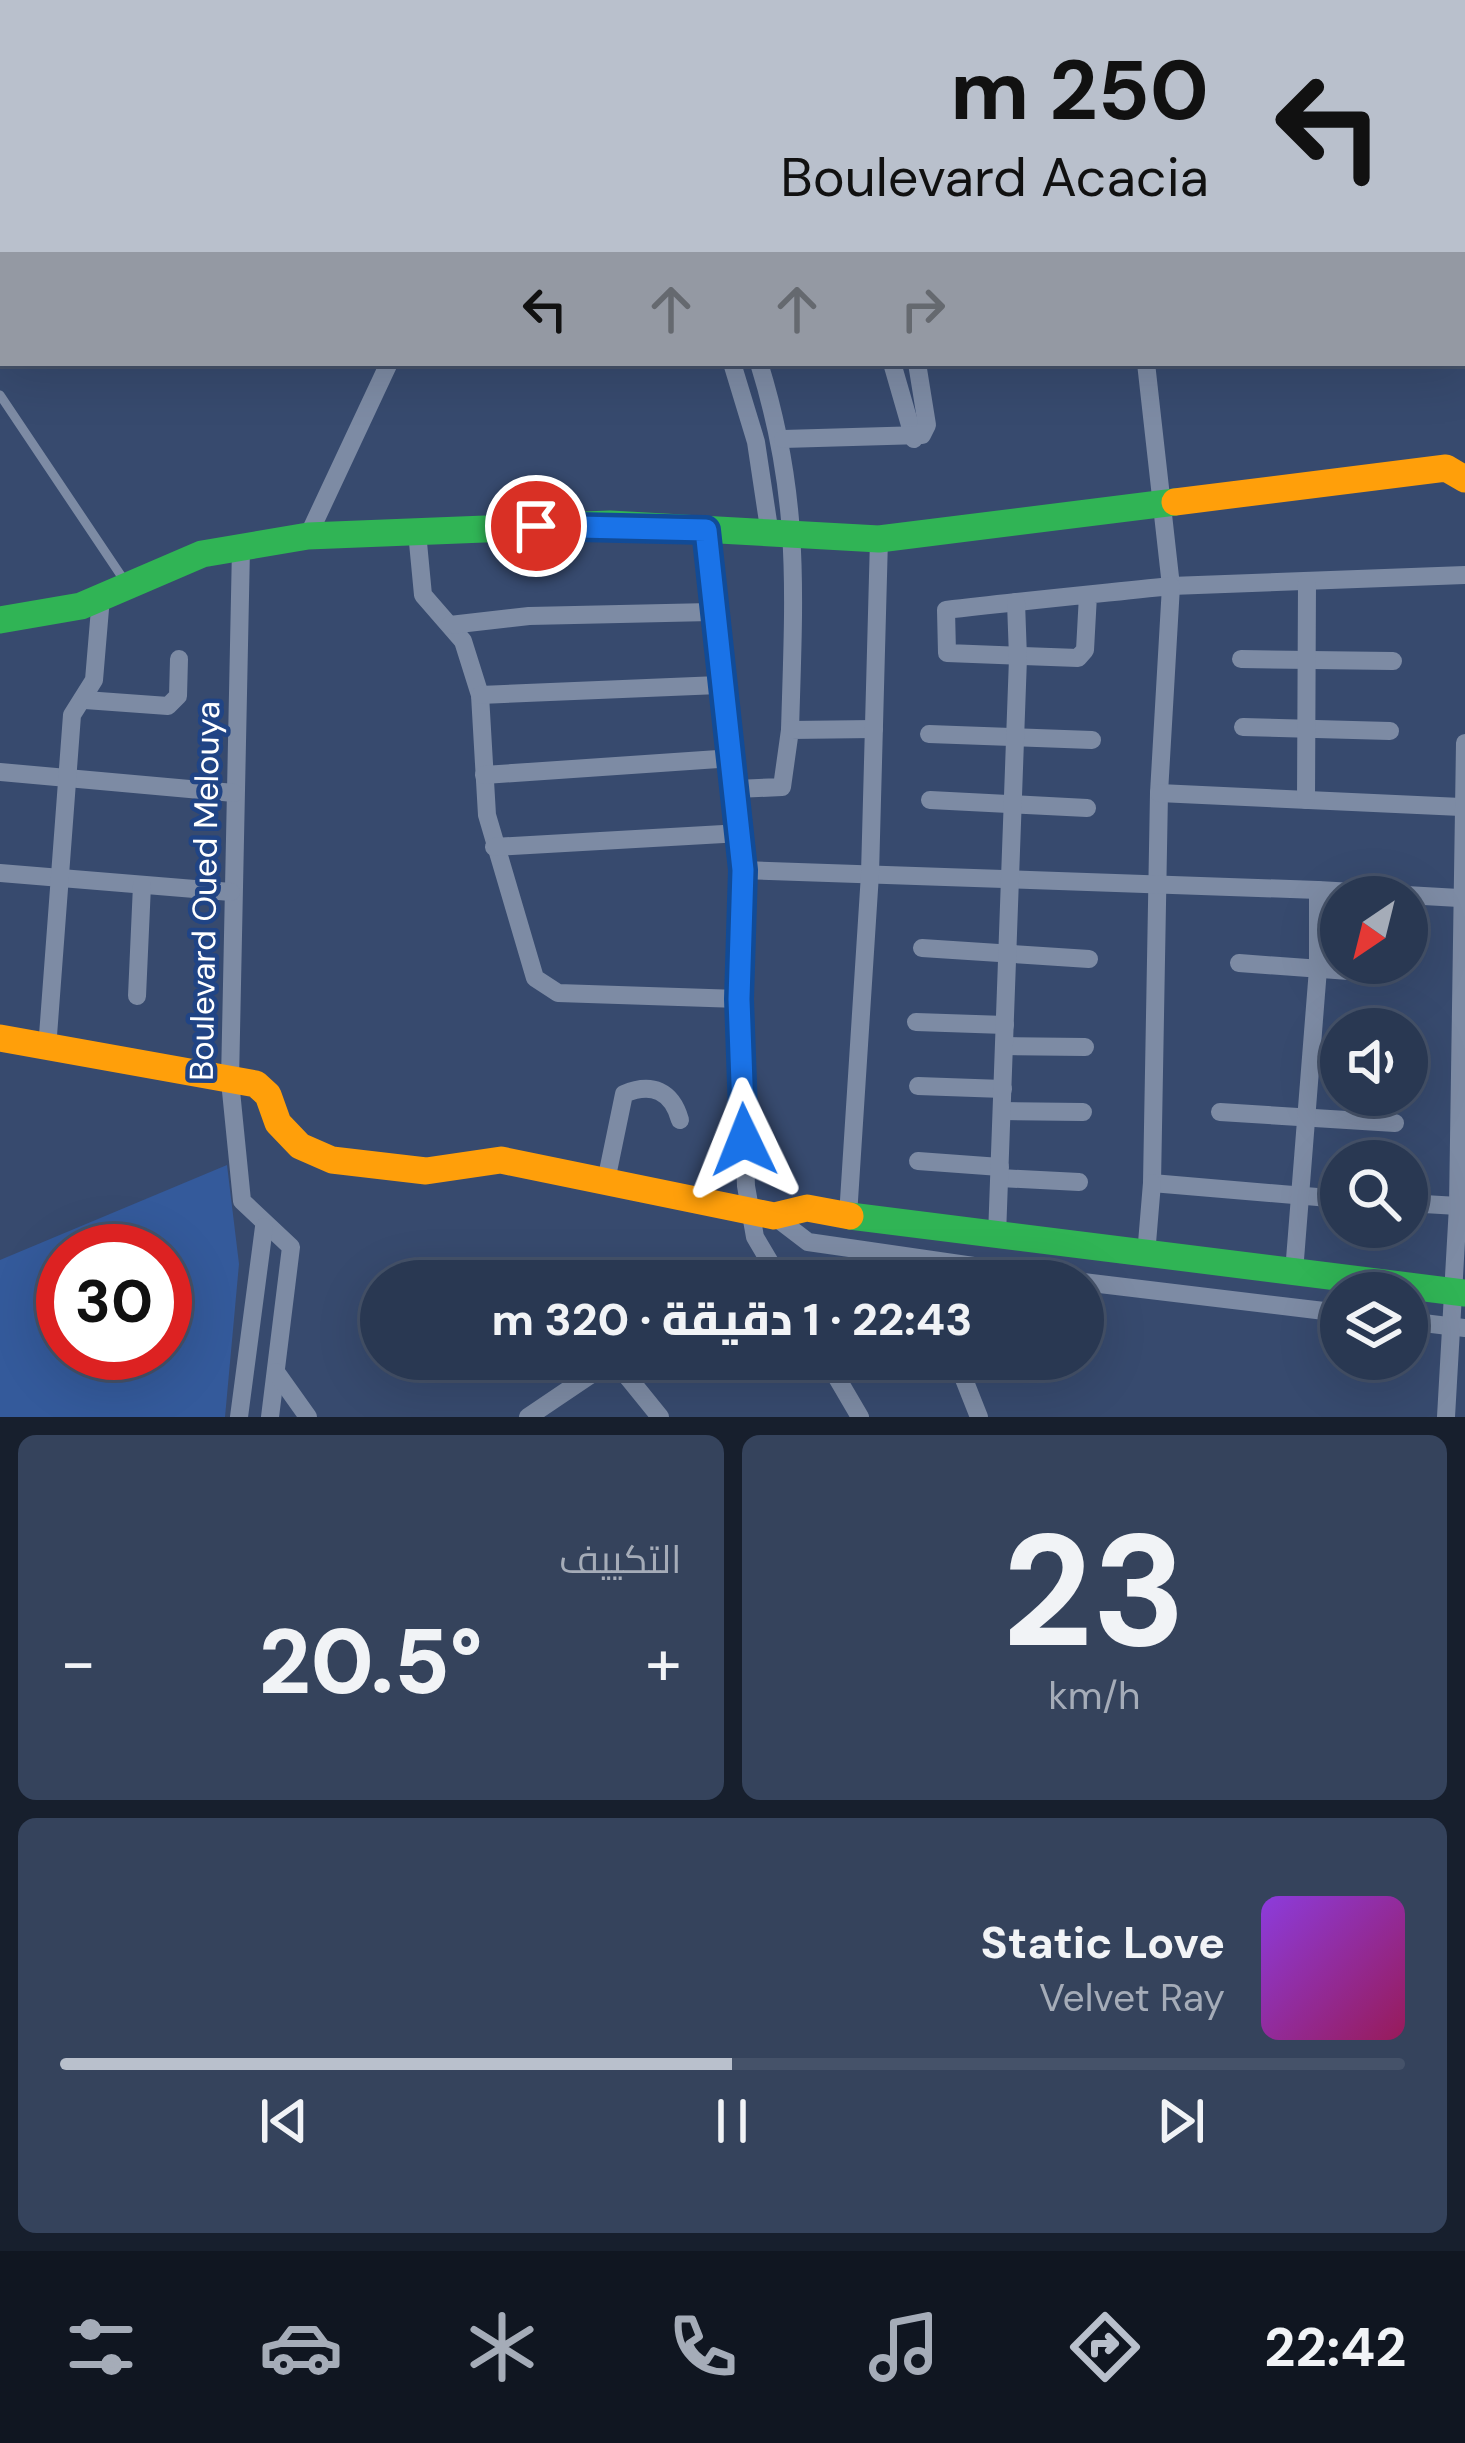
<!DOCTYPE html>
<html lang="ar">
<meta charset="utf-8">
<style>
:root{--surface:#293852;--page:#35435c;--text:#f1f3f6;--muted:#a5acb8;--line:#455269;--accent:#b9c0cc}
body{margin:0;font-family:"DM Sans",Cairo,sans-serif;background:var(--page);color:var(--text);direction:rtl;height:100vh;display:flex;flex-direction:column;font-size:45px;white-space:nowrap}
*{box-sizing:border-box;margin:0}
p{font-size:39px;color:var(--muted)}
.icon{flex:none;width:66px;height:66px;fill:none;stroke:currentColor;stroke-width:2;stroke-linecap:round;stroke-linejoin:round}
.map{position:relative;height:1417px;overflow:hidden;direction:ltr}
.sheet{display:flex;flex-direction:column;gap:18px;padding:18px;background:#171f2d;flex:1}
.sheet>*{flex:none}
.hud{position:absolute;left:0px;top:0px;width:1467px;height:366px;box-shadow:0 12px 48px #0002,0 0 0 3px var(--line);direction:rtl;background:#b9c0cc;color:#111;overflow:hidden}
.needle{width:78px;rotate:215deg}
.tools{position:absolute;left:1320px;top:876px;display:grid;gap:24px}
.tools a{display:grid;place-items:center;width:108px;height:108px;border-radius:50%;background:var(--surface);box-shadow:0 12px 48px #0002,0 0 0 3px var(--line);font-size:60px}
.speed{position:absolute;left:36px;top:1224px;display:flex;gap:24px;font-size:60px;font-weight:700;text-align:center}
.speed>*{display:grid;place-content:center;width:156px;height:156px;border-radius:50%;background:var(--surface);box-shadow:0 12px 48px #0002,0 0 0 3px var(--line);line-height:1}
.speed .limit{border:18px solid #d22;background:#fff;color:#111}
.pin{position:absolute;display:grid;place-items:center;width:102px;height:102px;color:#fff;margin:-51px;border:6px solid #fff;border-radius:50%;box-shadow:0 3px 12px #0007}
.me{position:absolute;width:132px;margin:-66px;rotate:358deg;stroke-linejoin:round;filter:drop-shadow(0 0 9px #0008)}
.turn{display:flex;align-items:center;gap:42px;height:252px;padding:0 60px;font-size:54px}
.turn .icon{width:156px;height:156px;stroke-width:2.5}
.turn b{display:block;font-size:84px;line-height:102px}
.lanes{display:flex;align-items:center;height:114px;padding:0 60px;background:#0003;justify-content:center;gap:60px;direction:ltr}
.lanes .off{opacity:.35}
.big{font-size:90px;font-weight:800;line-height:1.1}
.sheet .widget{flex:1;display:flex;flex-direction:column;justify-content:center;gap:18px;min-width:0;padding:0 42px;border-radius:18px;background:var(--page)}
.sheet .dial{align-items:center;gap:0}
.dial b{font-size:156px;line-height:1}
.song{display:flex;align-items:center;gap:36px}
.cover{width:144px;height:144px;border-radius:18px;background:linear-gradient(135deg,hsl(270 70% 55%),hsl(330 70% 35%))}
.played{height:12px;border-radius:6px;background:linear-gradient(90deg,var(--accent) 50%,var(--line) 50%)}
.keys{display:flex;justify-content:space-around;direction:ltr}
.heat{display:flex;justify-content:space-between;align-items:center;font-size:66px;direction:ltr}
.sheet .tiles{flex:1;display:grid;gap:18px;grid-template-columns:1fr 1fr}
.widget:last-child{grid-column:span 2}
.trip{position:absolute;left:360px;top:1260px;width:744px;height:120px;border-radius:60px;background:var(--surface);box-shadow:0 12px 48px #0002,0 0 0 3px var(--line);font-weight:800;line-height:120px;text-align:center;direction:rtl}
.tabs{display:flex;height:192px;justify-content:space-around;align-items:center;background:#101621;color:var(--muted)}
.tabs .icon{width:84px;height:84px}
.tabs .active{color:var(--accent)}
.tabs b{font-size:54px;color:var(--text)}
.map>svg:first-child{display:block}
.green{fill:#345a9b;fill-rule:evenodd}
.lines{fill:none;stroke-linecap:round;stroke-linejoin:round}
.lane{stroke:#7d8ba4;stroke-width:9}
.street{stroke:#7d8ba4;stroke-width:18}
.fast{stroke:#30b455;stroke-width:27}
.slow{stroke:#ff9f0a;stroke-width:27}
.jam{stroke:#e5322d;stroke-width:27}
.route-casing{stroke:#114b97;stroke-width:30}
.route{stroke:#1a73e8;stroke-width:21}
.labels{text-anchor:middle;stroke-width:9;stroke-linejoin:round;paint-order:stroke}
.street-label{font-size:33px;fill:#fff;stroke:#204485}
</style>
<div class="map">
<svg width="1465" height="1417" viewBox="0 0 1465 1417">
<rect width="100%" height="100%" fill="#374a6e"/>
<path class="green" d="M227,1165L239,1264L225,1417H0V1260ZM63,1251H165V1353H63Z"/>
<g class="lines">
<g class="lane">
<polyline points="947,0 957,3"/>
<polyline points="993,0 1002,3"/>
<polyline points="1464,326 1465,326"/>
<polyline points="0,395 126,583"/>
</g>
<g class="street">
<polyline points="207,0 220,3"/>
<polyline points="480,0 490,3"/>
<polyline points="624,0 625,3"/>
<polyline points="646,0 647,3"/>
<polyline points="111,3 112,0"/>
<polyline points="278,3 279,0"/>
<polyline points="0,126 3,127"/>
<polyline points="0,225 3,224"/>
<polyline points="0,263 3,273"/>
<polyline points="0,351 3,350"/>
<polyline points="732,363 756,442 770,535"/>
<path d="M759,363C801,498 794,592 790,730"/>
<polyline points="892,363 914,439"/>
<polyline points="1146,363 1171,586 1465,575"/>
<polyline points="783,439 922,435 927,425 917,363"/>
<polyline points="706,530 743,870 739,999 746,1186 755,1237 781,1281"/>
<polyline points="417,532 423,595 463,641 480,695 487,815 535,978 558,993 739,999"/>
<polyline points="308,536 389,363"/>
<polyline points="241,548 230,1081 242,1201 291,1247 270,1417"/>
<path d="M1088,595L1085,650L1078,658L947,653L946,610C1021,601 1096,594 1171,586L1159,793L1152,1183L1341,1199"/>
<polyline points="450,625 529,616 711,612"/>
<polyline points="1241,659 1393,661"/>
<polyline points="480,695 719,685"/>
<polyline points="85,700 168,706 178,696 179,659"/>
<polyline points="1243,727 1390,731"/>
<polyline points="929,734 1092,740"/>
<polyline points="0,772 234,793"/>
<polyline points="484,775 733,758"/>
<polyline points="736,789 782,787 790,730 874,729"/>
<polyline points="1159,793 1461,807"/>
<polyline points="930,800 1087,808"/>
<polyline points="1306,800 1307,583"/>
<polyline points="494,847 741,833"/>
<polyline points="743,870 1318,890"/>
<polyline points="0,873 231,892"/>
<polyline points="922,948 1089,959"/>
<polyline points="1239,963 1390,974"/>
<polyline points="137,996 142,885"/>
<polyline points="916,1022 1005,1025"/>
<polyline points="1005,1046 1085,1047"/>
<polyline points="47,1049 72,715 94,680 101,597"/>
<polyline points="1312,1050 1341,1051"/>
<polyline points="918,1086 1003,1089"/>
<polyline points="1002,1111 1083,1112"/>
<polyline points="1220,1112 1395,1123"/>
<polyline points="918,1161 1000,1167"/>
<polyline points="1000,1178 1079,1182"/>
<path d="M606,1181L624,1094C652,1082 672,1091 680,1120"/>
<polyline points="1407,1203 1458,1206"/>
<polyline points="774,1216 808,1242 1079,1281"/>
<polyline points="848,1216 870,874 879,539"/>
<polyline points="997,1236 1018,658 1016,602"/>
<polyline points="1146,1255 1152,1183"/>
<polyline points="1294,1272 1318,969 1318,890 1459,898"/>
<polyline points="1083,1282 1341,1313"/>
<polyline points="1407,1321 1465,1328"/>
<polyline points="826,1359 860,1417"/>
<polyline points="956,1359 979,1417"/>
<polyline points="276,1372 308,1417"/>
<polyline points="239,1417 264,1227"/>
<polyline points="528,1417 605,1365 622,1370 660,1417"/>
<polyline points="1446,1417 1458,1206 1465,743"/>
</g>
<g class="fast">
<polyline points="0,620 81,606 202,554 308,536 610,524 879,539 1175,502"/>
<polyline points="850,1216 1465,1293"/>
</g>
<g class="slow">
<polyline points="1464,130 1465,130"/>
<polyline points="1464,167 1465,167"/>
<polyline points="1175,502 1446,468 1465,479"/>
<polyline points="0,1038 256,1084 268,1095 278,1123 300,1146 332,1160 426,1171 501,1160 774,1216 807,1208 850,1216"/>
</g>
<g class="jam">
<polyline points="899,0 910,3"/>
<polyline points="1042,0 1052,3"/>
</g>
</g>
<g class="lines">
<g class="route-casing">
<polyline id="route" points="536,526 706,530 743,870 739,999 744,1140"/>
</g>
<use href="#route" class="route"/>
</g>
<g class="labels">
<g class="street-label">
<text transform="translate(204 891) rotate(-89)" y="12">Boulevard Oued Melouya</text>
</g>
</g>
</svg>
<div class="tools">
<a><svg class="needle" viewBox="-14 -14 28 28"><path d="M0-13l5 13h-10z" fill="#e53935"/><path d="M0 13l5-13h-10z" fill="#a5acb8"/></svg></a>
<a><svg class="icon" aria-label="sound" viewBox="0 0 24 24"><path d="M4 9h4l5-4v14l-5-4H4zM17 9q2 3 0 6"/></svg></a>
<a><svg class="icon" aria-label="search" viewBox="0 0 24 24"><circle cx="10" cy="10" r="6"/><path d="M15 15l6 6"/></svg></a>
<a><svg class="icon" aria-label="layers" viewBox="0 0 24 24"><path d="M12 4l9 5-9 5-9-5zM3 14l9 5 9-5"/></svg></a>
</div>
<div class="speed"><div class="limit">30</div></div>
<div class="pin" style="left:536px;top:526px;background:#d93025"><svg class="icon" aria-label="arrive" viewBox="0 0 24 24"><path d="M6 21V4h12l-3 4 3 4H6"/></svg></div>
<svg class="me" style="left:744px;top:1140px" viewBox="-20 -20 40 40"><path d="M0-17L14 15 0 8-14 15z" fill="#1a73e8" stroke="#fff" stroke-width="4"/></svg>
<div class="trip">22:43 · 1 دقيقة · 320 m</div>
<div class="hud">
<div class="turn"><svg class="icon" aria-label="left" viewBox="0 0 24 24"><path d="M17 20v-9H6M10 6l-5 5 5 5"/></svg><div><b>250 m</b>Boulevard Acacia</div></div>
<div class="lanes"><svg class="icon" aria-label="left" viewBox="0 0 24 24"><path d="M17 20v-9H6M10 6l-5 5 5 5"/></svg><svg class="icon off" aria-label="ahead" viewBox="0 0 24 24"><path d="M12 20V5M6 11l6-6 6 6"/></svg><svg class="icon off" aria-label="ahead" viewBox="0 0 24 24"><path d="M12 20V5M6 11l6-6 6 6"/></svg><svg class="icon off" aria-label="right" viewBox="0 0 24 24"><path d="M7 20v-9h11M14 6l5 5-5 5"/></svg></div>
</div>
</div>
<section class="sheet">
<div class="tiles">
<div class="widget dial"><b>23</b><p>km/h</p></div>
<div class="widget"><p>التكييف</p>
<div class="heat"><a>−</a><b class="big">20.5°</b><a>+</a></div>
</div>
<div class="widget">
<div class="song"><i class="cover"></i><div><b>Static Love</b><p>Velvet Ray</p></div></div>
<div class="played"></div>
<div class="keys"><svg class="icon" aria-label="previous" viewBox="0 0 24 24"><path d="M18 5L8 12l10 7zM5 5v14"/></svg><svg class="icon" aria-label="pause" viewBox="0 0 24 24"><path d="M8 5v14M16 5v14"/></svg><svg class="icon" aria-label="next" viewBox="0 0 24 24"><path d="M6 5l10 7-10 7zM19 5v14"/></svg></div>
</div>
</div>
</section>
<nav class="tabs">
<b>22:42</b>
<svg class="icon active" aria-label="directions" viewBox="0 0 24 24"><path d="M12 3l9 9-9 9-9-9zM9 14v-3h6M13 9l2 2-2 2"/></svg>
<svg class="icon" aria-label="music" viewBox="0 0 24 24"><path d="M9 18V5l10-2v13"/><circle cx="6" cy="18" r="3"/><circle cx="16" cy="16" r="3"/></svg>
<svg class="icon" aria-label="phone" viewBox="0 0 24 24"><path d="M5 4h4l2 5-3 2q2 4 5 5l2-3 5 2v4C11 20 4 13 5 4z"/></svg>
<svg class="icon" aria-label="climate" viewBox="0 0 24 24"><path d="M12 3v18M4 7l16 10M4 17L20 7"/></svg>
<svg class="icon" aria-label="car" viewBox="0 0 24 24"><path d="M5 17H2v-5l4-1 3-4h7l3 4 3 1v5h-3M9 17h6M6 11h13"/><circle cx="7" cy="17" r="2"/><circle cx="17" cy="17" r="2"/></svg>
<svg class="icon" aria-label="filters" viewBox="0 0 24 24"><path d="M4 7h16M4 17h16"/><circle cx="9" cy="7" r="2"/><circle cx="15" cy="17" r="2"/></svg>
</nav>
